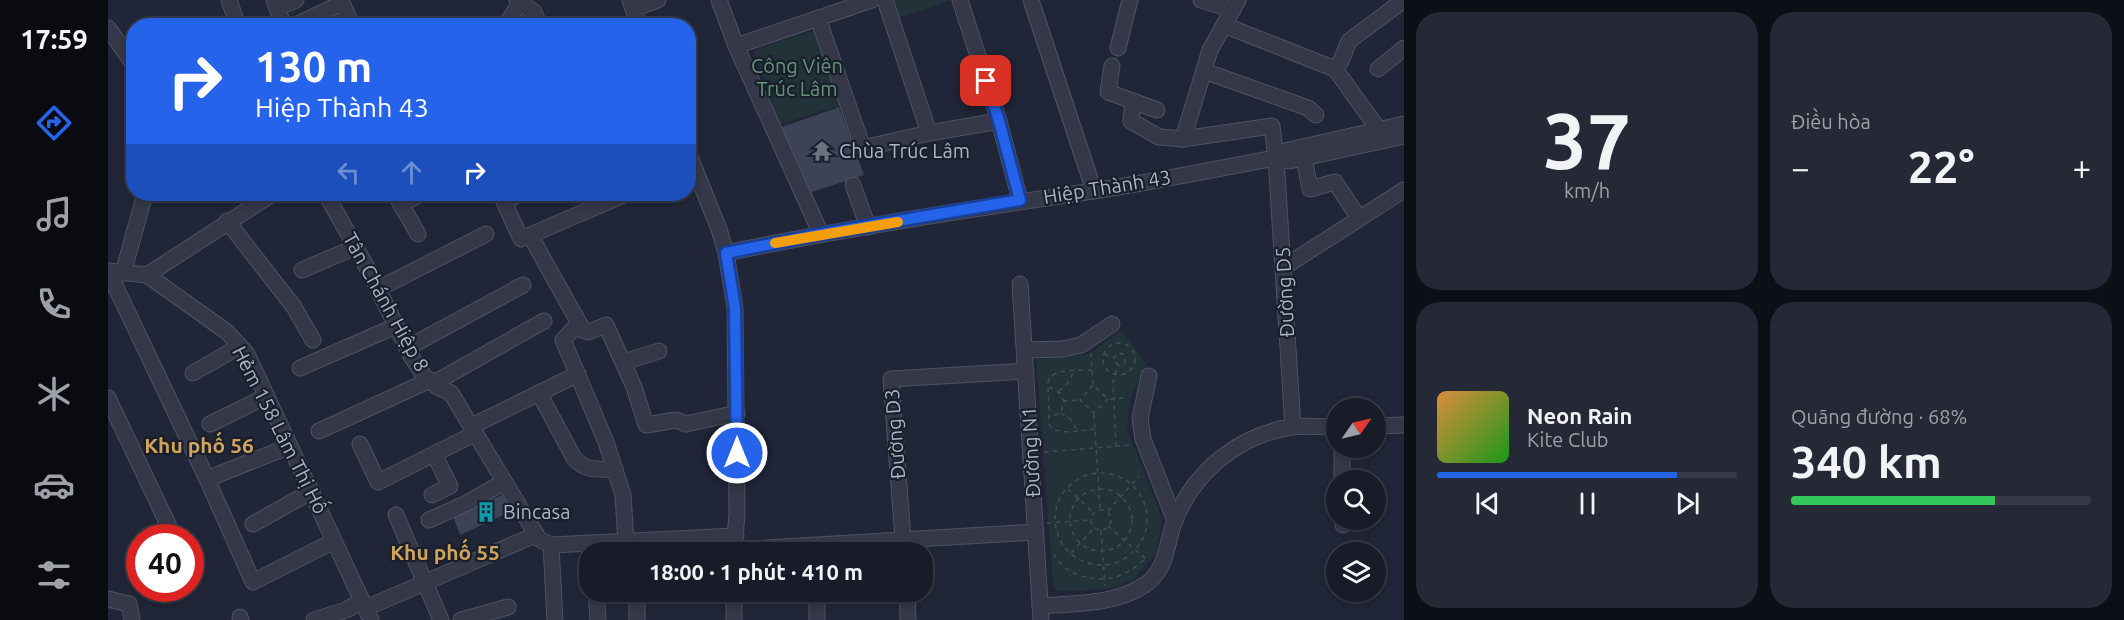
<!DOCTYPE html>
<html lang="vi">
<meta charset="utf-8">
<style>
:root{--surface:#181c29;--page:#252935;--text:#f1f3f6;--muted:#9fa1a8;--line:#363a46;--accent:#2563eb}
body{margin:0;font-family:Ubuntu,sans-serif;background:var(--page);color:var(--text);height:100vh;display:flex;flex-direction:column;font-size:22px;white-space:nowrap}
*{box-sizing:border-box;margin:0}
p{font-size:20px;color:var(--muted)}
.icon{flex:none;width:33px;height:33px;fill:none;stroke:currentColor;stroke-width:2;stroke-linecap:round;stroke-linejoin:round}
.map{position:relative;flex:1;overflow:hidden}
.sheet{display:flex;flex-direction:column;gap:12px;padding:12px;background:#0d0f17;width:720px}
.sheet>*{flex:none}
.hud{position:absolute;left:18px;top:18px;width:570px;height:183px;border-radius:24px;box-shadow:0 3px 9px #0003,0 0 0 2px var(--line);background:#2563eb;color:#fff;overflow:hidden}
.needle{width:39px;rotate:56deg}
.tools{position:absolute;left:1218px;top:398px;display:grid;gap:12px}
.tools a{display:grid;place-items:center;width:60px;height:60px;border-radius:50%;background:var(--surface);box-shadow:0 3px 9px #0003,0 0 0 2px var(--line);font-size:30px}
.speed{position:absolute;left:18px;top:524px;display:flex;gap:12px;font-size:30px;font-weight:700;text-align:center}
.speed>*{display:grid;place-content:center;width:78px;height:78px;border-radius:50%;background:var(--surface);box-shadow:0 3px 9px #0003,0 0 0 2px var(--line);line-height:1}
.speed .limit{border:9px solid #d22;background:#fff;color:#111}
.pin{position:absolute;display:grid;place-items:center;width:51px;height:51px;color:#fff;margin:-26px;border-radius:12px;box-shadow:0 3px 9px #0006}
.me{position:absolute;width:66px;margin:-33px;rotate:0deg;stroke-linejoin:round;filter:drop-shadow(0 0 4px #0008)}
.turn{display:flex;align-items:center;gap:21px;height:126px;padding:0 30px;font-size:27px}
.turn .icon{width:78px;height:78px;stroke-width:2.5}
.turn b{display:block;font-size:42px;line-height:51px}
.lanes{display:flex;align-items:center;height:57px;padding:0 30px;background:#0003;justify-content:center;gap:30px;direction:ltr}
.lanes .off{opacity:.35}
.big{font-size:45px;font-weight:700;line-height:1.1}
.sheet .widget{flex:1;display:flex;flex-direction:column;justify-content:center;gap:9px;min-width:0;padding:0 21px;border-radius:24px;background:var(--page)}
.sheet .dial{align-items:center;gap:0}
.dial b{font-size:78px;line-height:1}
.song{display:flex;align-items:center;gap:18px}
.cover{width:72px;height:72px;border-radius:9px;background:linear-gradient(135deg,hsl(30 70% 55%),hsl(120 70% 35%))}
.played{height:6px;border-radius:3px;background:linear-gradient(90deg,var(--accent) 80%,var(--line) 80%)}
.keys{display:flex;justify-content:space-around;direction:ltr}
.heat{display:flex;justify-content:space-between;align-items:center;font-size:33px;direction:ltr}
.charge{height:9px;border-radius:4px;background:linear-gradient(90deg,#34c759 68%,var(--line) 0)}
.sheet .tiles{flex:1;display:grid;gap:12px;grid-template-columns:repeat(2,1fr)}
.trip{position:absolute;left:471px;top:542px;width:354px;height:60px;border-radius:24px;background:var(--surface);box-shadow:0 3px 9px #0003,0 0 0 2px var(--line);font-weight:700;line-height:60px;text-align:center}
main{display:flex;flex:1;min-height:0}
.tabs{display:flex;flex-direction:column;width:108px;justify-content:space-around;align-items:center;background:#0a0b10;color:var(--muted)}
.tabs .icon{width:42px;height:42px}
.tabs .current{color:var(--accent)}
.tabs b{font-size:27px;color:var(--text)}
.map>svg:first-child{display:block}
.green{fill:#223238}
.building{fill:#3c4357}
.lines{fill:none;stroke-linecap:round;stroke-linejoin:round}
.minor-casing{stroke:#4e5362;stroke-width:17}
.path{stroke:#404f56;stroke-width:1.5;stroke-dasharray:4.5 4.5;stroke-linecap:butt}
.minor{stroke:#343848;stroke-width:15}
.route-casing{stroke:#184099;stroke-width:15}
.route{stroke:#2563eb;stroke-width:10}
.slow{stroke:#f59e0b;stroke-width:10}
.labels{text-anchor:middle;stroke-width:4.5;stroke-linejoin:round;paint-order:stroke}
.park-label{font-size:20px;fill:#669479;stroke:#191e2c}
.poi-label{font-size:20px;fill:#aeb3c4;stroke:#191e2c;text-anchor:start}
.street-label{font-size:20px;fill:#aeb3c4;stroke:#191e2c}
.neighbourhood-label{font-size:21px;font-weight:bold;fill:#d1a45c;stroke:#191e2c}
</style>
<main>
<nav class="tabs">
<b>17:59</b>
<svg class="icon current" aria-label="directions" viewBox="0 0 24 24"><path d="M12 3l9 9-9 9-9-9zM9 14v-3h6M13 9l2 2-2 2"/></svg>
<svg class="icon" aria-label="music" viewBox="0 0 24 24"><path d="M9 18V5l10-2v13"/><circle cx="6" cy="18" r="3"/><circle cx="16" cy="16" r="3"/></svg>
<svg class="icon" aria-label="phone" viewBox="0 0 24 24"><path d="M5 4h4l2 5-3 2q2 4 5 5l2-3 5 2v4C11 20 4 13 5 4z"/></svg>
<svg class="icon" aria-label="climate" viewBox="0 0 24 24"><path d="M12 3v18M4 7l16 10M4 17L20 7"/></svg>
<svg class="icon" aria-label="car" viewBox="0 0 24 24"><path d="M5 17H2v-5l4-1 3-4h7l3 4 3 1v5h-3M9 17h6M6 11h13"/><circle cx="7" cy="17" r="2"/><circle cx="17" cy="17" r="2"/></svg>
<svg class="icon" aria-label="filters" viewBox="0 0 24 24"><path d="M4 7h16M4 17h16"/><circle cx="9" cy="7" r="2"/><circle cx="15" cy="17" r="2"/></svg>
</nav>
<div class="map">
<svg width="1296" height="620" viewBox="0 0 1296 620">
<rect width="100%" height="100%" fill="#202637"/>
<g class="green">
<polygon points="784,0 844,0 790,18"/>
<polygon points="707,30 732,105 671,125 646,50"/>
<polygon points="1014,330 1039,365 1022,399 1019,429 1054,519 1048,553 1025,580 1001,589 950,591 945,584 928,359 980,354"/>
</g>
<g class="building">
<polygon points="731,107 756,175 695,195 674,127"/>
<polygon points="401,492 411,508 352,535 345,516"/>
</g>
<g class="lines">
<g class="minor-casing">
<g id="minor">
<polyline points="121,0 130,26"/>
<polyline points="166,0 174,21"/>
<polyline points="233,0 244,26"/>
<polyline points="409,0 426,12 432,26"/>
<polyline points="522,0 531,26"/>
<polyline points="611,0 628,46 713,234"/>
<polyline points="777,0 821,133"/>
<polyline points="852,0 891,121 912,200"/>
<polyline points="923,0 986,191"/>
<polyline points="1093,0 1125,10"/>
<polyline points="169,8 188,0"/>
<polyline points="525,9 550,0"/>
<polyline points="710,18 755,148 821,133 891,121"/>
<polyline points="1116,25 1227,69 1271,130"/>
<polyline points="186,26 234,3"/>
<polyline points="397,26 414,0"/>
<polyline points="0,28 26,65"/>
<polyline points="628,46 764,0"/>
<polyline points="1010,48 1022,0"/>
<polyline points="1004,66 1000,92 1049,110"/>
<polyline points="1227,69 1233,61 1241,41 1296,0"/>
<polyline points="1270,69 1296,48"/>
<polyline points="1096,71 1200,108 1208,115"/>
<polyline points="1025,102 1023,121 1051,137 1075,139 1164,126 1168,158 1185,427"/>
<polyline points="1075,139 1102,50 1130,0"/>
<polyline points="580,152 611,229 618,253 627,308 629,513 626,552"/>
<polyline points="1168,158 1177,151 1296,124"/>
<polyline points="1196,158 1202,189 1227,182 1251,218"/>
<polyline points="745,185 760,227"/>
<polyline points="218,194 262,273 303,356 316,376 328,386 343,393 431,539 443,545 628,536"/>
<polyline points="287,194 310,234"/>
<polyline points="411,194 396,202 413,239 518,194"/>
<polyline points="293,205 312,194"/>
<polyline points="119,221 186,307 205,340"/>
<polyline points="423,237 471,323 455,340 498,442 515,495 518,542"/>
<path d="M618,253C739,228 862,209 985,191C1046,182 1107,169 1168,158L1181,161L1296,136"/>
<polyline points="1176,267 1296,190"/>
<polyline points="194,270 248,247"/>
<polyline points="0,271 99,479 145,582 226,541"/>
<polyline points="0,271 39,275 164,194"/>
<polyline points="15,273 37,194"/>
<polyline points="39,275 119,332 139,354 263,620"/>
<polyline points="912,284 933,620"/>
<polyline points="270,289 378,234"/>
<polyline points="471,323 476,331 481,332 498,325 526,387 538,425 568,420 578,424 629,413"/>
<polyline points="299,348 415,285"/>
<polyline points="917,350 954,349 973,345 1004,324"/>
<polyline points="516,362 551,351"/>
<polyline points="192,368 288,326"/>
<polyline points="85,373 132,346"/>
<polyline points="1041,376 1032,418 1035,439 1067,521"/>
<polyline points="326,383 436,321"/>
<path d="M431,393L466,458C478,472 489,469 507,469"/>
<polyline points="0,398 66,537"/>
<polyline points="102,424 159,396"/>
<polyline points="364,426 470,374"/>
<polyline points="1268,426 1296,425"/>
<polyline points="211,431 322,380"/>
<polyline points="252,444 270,482 368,433"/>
<polyline points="1234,447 1234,480"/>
<polyline points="99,479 182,446"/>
<polyline points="324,495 342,486 326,454"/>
<polyline points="288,515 333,620"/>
<polyline points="1235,519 1235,525"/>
<polyline points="321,520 359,503 396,482"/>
<polyline points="145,524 204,491"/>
<polyline points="443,545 447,620"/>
<polyline points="626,550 928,532"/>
<polyline points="796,552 783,379 918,371"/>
<polyline points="488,591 490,620"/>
<polyline points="529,591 529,620"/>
<polyline points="626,591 626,620"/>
<polyline points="709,591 709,620"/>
<polyline points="799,591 800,620"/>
<polyline points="0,599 21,604 24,620"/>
<path d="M932,606C967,603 1008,605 1038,584C1060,568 1058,543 1067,520C1087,470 1131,436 1183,427C1197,425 1214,427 1228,427"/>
<polyline points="258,608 427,535"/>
<polyline points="132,617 133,620"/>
<polyline points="206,620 238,610 254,601"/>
<polyline points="353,620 400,607"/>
</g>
</g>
<g class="path">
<circle cx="1011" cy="359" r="16"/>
<polyline points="983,353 985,385"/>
<polyline points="996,354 1005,357"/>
<path d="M984,370C971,371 945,367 940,382L941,424C948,437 974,430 987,429"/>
<polyline points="941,387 952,393 956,402 953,412 942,418"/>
<polyline points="951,391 960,383 966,371"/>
<polyline points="1000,399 986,413 972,400 985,385 1000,399 1018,398"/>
<polyline points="955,401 971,400"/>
<polyline points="953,413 963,420 969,430"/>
<polyline points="986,414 992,510"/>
<polyline points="1008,446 1005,382 1010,365 1005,359 1010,353 1015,354 1017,361 1015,364 1010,365"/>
<polyline points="936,452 1024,445"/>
<circle cx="993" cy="519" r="46"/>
<circle cx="993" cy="520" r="31"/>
<polyline points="960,489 985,512"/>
<circle cx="993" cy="520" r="10"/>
<polyline points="1000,511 1031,476"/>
<polyline points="939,523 982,520"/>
<polyline points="1000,526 1040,561"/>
<polyline points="993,530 997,586"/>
<polyline points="963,553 986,528"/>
<path d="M946,554C957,577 991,584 1013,575C1023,571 1030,565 1037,559"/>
</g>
<use href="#minor" class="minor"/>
</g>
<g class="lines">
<g class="route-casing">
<polyline id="route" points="629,453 627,308 618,253 713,234 912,200 891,121 878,81"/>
</g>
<use href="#route" class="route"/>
<polyline class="slow" points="667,243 790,222"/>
</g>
<defs>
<g id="temple-bare" transform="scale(1.62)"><path d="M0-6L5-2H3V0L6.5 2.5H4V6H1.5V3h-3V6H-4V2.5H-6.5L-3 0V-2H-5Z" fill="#6b7280" stroke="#191e2c" stroke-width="2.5" paint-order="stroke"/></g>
<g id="building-bare" transform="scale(1.62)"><path d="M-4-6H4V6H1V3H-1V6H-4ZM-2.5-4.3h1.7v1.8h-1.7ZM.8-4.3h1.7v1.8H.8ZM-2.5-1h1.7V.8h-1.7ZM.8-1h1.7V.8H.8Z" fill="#0f9aa8" stroke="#191e2c" stroke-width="2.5" paint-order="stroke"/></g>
</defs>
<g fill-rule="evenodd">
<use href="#temple-bare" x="714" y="151"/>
<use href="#building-bare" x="378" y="512"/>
</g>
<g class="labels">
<g class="park-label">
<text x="689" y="73">Công Viên<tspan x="689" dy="23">Trúc Lâm</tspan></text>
</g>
<g class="poi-label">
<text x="731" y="158">Chùa Trúc Lâm</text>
<text x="395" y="519">Bincasa</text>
</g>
<g class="street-label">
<text transform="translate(999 187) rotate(-9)" y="7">Hiệp Thành 43</text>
<text transform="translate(1177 292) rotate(-93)" y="7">Đường D5</text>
<text transform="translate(278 302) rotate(61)" y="7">Tân Chánh Hiệp 8</text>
<text transform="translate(172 430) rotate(63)" y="7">Hẻm 158 Lâm Thị Hố</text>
<text transform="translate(787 434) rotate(-94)" y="7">Đường D3</text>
<text transform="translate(923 452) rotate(-93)" y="7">Đường N1</text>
</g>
<g class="neighbourhood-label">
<text x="91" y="453">Khu phố 56</text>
<text x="337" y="560">Khu phố 55</text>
</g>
</g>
</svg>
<div class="tools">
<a><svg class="needle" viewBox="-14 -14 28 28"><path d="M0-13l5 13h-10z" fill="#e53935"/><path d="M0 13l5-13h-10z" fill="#9fa1a8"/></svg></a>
<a><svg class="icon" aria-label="search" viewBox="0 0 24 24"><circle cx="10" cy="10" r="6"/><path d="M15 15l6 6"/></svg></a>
<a><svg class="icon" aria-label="layers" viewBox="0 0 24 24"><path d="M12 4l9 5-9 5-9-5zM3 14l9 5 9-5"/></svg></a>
</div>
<div class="speed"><div class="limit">40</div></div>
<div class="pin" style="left:878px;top:81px;background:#d93025"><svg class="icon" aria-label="arrive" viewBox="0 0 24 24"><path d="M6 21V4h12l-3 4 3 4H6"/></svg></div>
<svg class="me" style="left:629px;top:453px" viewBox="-20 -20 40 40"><circle r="17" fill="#2563eb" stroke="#fff" stroke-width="3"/><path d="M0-11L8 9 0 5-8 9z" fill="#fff"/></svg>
<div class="trip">18:00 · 1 phút · 410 m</div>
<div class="hud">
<div class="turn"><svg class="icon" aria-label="right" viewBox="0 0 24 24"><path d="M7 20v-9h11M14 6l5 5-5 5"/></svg><div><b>130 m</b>Hiệp Thành 43</div></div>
<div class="lanes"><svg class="icon off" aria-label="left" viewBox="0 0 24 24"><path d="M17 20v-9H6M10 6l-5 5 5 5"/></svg><svg class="icon off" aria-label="ahead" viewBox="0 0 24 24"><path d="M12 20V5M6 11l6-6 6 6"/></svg><svg class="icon" aria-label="right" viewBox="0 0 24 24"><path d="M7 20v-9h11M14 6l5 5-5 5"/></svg></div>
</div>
</div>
<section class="sheet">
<div class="tiles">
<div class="widget dial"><b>37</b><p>km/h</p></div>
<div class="widget"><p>Điều hòa</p>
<div class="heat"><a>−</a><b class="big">22°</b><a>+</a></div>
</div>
<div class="widget">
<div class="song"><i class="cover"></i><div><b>Neon Rain</b><p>Kite Club</p></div></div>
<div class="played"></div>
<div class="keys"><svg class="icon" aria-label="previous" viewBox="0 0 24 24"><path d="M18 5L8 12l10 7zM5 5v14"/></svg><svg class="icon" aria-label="pause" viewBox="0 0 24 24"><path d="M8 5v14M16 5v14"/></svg><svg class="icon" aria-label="next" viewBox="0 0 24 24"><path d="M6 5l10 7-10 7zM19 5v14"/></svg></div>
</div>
<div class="widget"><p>Quãng đường · 68%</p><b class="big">340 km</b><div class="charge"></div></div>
</div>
</section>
</main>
